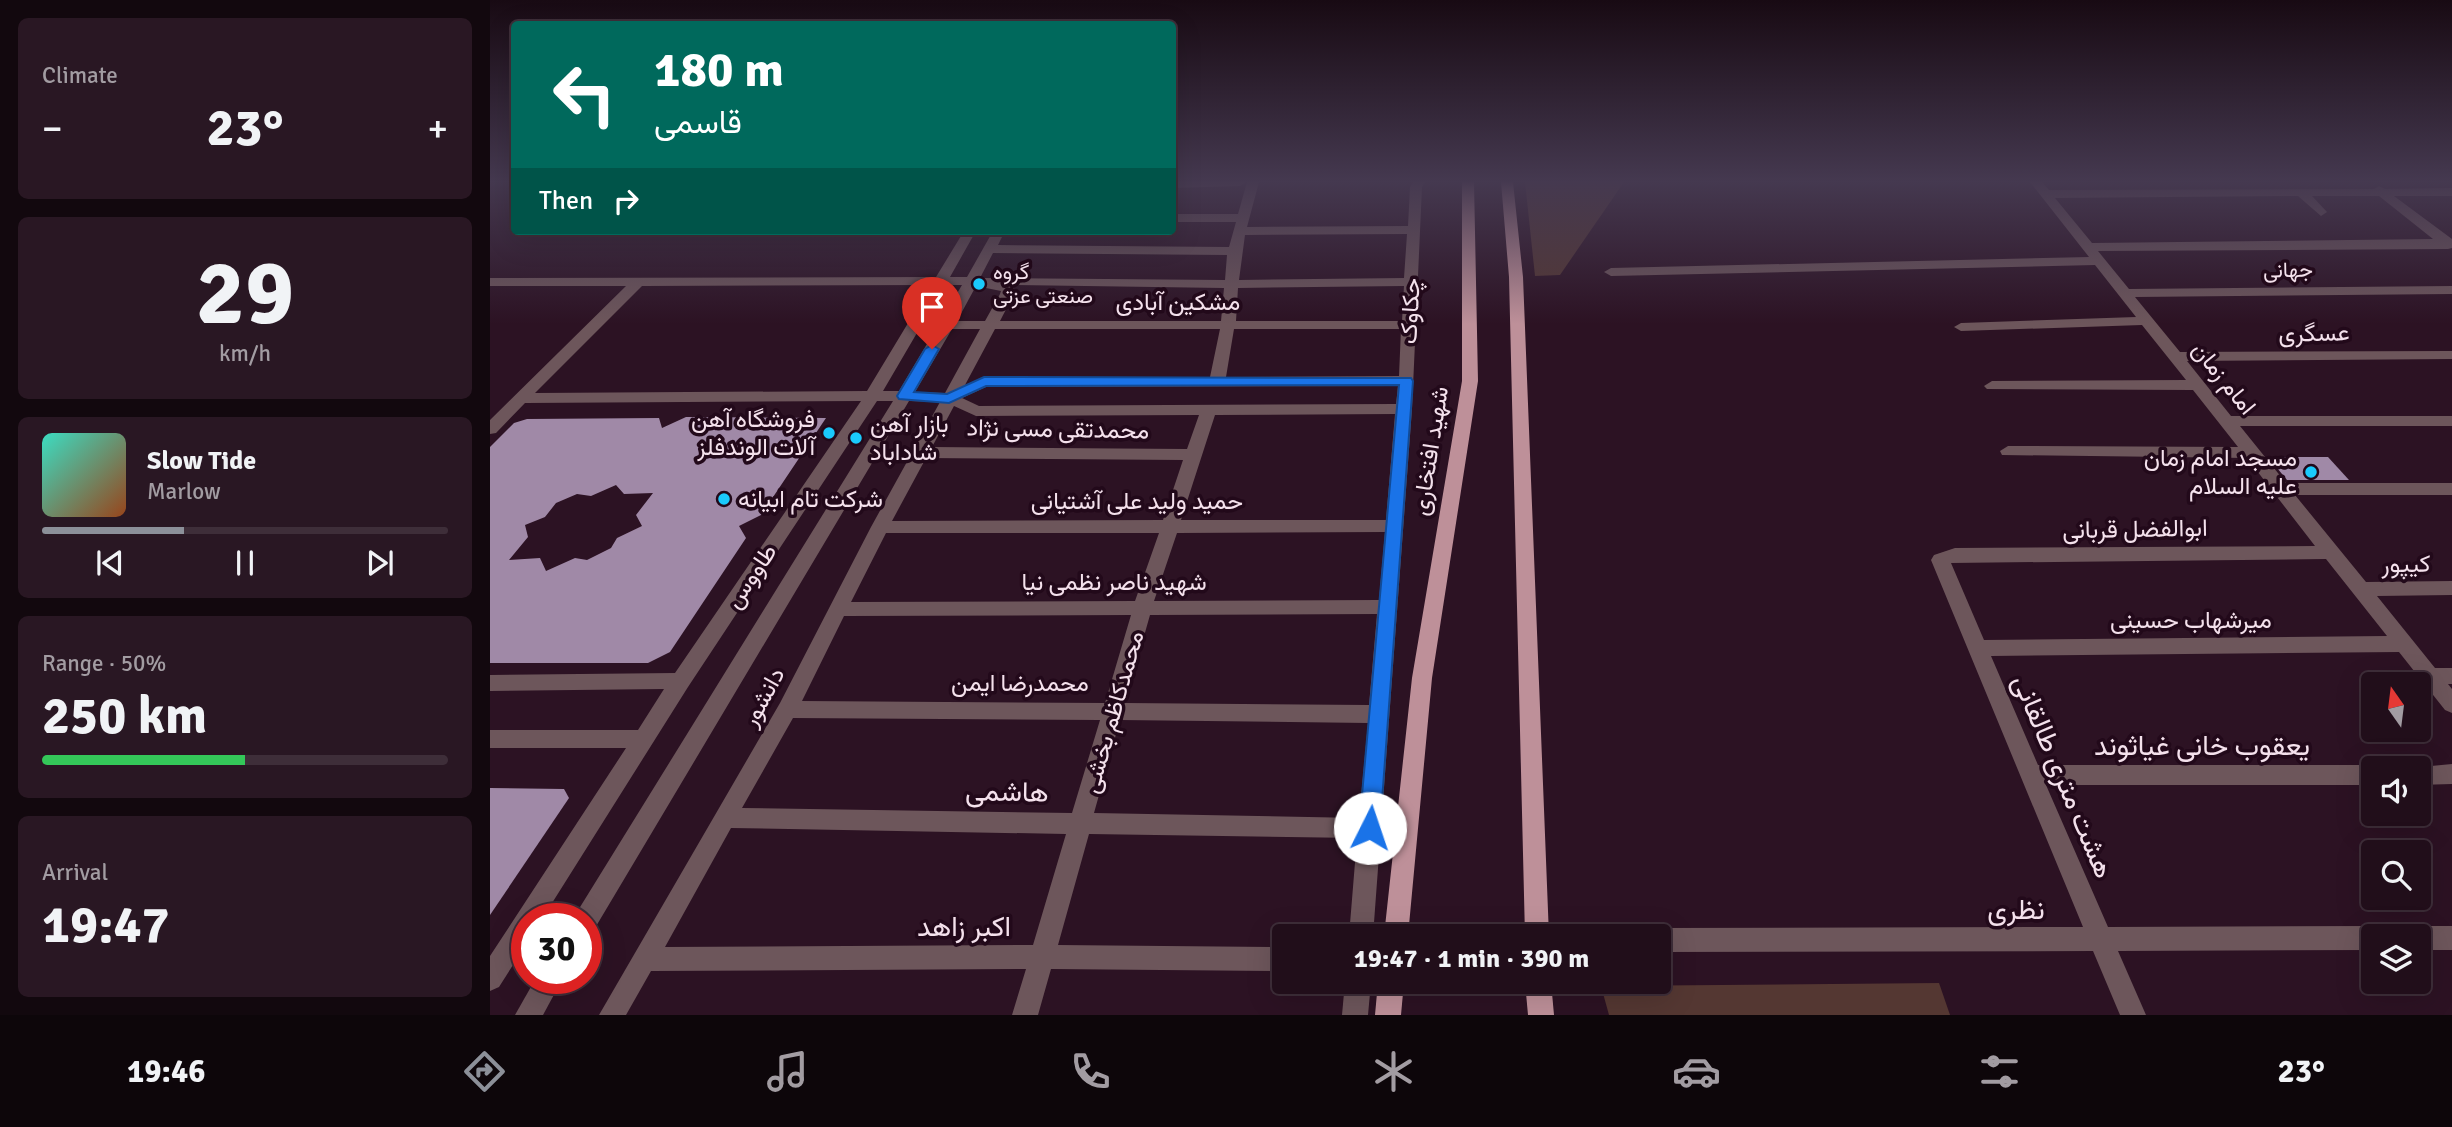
<!DOCTYPE html>
<meta charset="utf-8">
<style>
:root{--surface:#210e1a;--page:#291723;--text:#f1f3f6;--muted:#a29ca2;--line:#3e2e39;--accent:#8c9099}
body{margin:0;font-family:Signika,Vazirmatn,sans-serif;background:var(--page);color:var(--text);height:100vh;display:flex;flex-direction:column;font-size:26px;white-space:nowrap}
*{box-sizing:border-box;margin:0}
p{font-size:23px;color:var(--muted)}
.icon{flex:none;width:38px;height:38px;fill:none;stroke:currentColor;stroke-width:2;stroke-linecap:round;stroke-linejoin:round}
.map{position:relative;flex:1;overflow:hidden}
.drawer{display:flex;flex-direction:column;gap:18px;padding:18px;background:#12080e;width:490px}
.drawer>*{flex:none}
.banner{position:absolute;left:21px;top:21px;width:665px;height:214px;border-radius:7px;box-shadow:0 7px 28px #0002,0 0 0 2px var(--line);background:#00695c;color:#fff;overflow:hidden}
.needle{width:46px;rotate:346deg}
.buttons{position:absolute;left:1871px;top:672px;display:grid;gap:14px}
.buttons a{display:grid;place-items:center;width:70px;height:70px;border-radius:7px;background:var(--surface);box-shadow:0 7px 28px #0002,0 0 0 2px var(--line);font-size:35px}
.speed{position:absolute;left:21px;top:903px;display:flex;gap:14px;font-size:35px;font-weight:700;text-align:center}
.speed>*{display:grid;place-content:center;width:91px;height:91px;border-radius:50%;background:var(--surface);box-shadow:0 7px 28px #0002,0 0 0 2px var(--line);line-height:1}
.speed .limit{border:10px solid #d22;background:#fff;color:#111}
.pin{position:absolute;display:grid;place-items:center;width:60px;height:60px;color:#fff;margin:-72px -30px;border-radius:50% 50% 50% 0;rotate:-45deg;box-shadow:0 0 7px #0007}
.pin .icon{rotate:45deg}
.me{position:absolute;width:77px;margin:-38px;rotate:4deg;stroke-linejoin:round;filter:drop-shadow(0 0 5px #0008)}
.turn{display:flex;align-items:center;gap:24px;height:147px;padding:0 28px;font-size:32px}
.turn .icon{width:91px;height:91px;stroke-width:2.5}
.turn b{display:block;font-size:49px;line-height:60px}
.then{display:flex;align-items:center;height:66px;padding:0 28px;background:#0003;gap:14px;font-size:26px}
.big{font-size:52px;font-weight:800;line-height:1.1}
.drawer .widget{flex:1;display:flex;flex-direction:column;justify-content:center;gap:10px;min-width:0;padding:0 24px;border-radius:10px;background:var(--page)}
.drawer .dial{align-items:center;gap:0}
.dial b{font-size:91px;line-height:1}
.song{display:flex;align-items:center;gap:21px}
.cover{width:84px;height:84px;border-radius:10px;background:linear-gradient(135deg,hsl(170 70% 55%),hsl(20 70% 35%))}
.played{height:7px;border-radius:4px;background:linear-gradient(90deg,var(--accent) 35%,var(--line) 35%)}
.keys{display:flex;justify-content:space-around;direction:ltr}
.heat{display:flex;justify-content:space-between;align-items:center;font-size:38px;direction:ltr}
.charge{height:10px;border-radius:5px;background:linear-gradient(90deg,#34c759 50%,var(--line) 0)}
.trip{position:absolute;left:782px;top:924px;width:399px;height:70px;border-radius:7px;background:var(--surface);box-shadow:0 7px 28px #0002,0 0 0 2px var(--line);font-weight:800;line-height:70px;text-align:center}
.tab-bar{display:flex;height:112px;justify-content:space-around;align-items:center;background:#0d060a;color:var(--muted)}
.tab-bar .icon{width:49px;height:49px}
.tab-bar .current{color:var(--accent)}
.tab-bar b{font-size:32px;color:var(--text)}
main{display:flex;flex:1;min-height:0}
.map>svg:first-child{display:block}
.green{fill:#543732}
.building{fill:#a089a7;fill-rule:evenodd}
.lines{fill:none;stroke-linecap:round;stroke-linejoin:round}
.minor{fill:#6d565b;fill-rule:evenodd}
.major{fill:#be9099;fill-rule:evenodd}
.route{fill:#1a73e8;stroke:#114b97;stroke-width:2}
.poi-dot{fill:#1acafc;stroke:#22091a;stroke-width:2.5}
.labels{text-anchor:middle;stroke-width:7;stroke-linejoin:round;paint-order:stroke}
.far-street-label{font-size:21px;fill:#f4e1ec;stroke:#22091a}
.far-poi-label{font-size:21px;fill:#f4e1ec;stroke:#22091a;text-anchor:start}
.street-label{font-size:24px;fill:#f4e1ec;stroke:#22091a}
.poi-label{font-size:24px;fill:#f4e1ec;stroke:#22091a;text-anchor:end}
.near-street-label{font-size:28px;fill:#f4e1ec;stroke:#22091a}
</style>
<main>
<section class="drawer">
<div class="widget"><p>Climate</p>
<div class="heat"><a>−</a><b class="big">23°</b><a>+</a></div>
</div>
<div class="widget dial"><b>29</b><p>km/h</p></div>
<div class="widget">
<div class="song"><i class="cover"></i><div><b>Slow Tide</b><p>Marlow</p></div></div>
<div class="played"></div>
<div class="keys"><svg class="icon" aria-label="previous" viewBox="0 0 24 24"><path d="M18 5L8 12l10 7zM5 5v14"/></svg><svg class="icon" aria-label="pause" viewBox="0 0 24 24"><path d="M8 5v14M16 5v14"/></svg><svg class="icon" aria-label="next" viewBox="0 0 24 24"><path d="M6 5l10 7-10 7zM19 5v14"/></svg></div>
</div>
<div class="widget"><p>Range · 50%</p><b class="big">250 km</b><div class="charge"></div></div>
<div class="widget"><p>Arrival</p><b class="big">19:47</b></div>
</section>
<div class="map">
<svg width="1962" height="1015" viewBox="0 0 1962 1015">
<rect width="100%" height="100%" fill="#2c1223"/>
<g class="green">
<polygon points="1035,182 1134,182 1070,275 1045,276"/>
<polygon points="1449,983 1460,1015 1119,1015 1111,986"/>
</g>
<g class="building">
<path d="M196,417L336,418L271,515L249,526L256,538L180,652L158,663H0V447L24,423L37,419L169,418L172,428ZM126,485L134,494L163,493L146,515L152,526L127,538L121,548L97,560L85,558L56,571L50,558L19,560L38,537L35,525L55,517L66,503L87,494L101,496Z"/>
<polygon points="1778,457 1838,457 1859,480 1797,480"/>
<polygon points="0,788 74,789 79,798 0,915"/>
</g>
<g class="lines">
<g class="minor">
<polygon points="682,182 756,182 750,186 682,188"/>
<path d="M757,182H769L757,227L918,226L920,187L923,182H935L932,187L922,409L883,936H859L867,838L599,834L568,945L794,947V971L561,969L548,1015H522L536,969L161,971L136,1015H109L290,703L381,527L450,402L419,401L105,928L96,932V919H84L87,912L403,401H387L198,687L52,919H37V943L9,987L0,991V956L136,748H0V730H148L174,689L0,691V675L185,673L371,401L35,403L6,433L0,434V420L136,286H0V278L446,277L474,231H486L460,277H477L503,231H515L508,245L739,247L746,222H682V214H748ZM917,234L914,278L749,280L755,235ZM503,253L737,255L735,280L490,278ZM441,285L377,391L45,393L152,286ZM455,285H472L409,391H393ZM523,285L734,288L731,321H510L524,294ZM486,286L511,291L510,294L495,321H467ZM914,286L912,321H746L748,288ZM462,329H490L455,393L425,392ZM505,329H730L720,377H494L475,385ZM744,329H911L909,376L736,377ZM908,386L906,404L489,406L472,398L496,387ZM464,406L486,416L709,415L697,449L442,447ZM905,414L896,520H691L725,415ZM436,458L693,460L673,520L402,521ZM895,532L889,600L664,601L687,533ZM396,533H669L645,601L361,602ZM887,614L879,705L635,703L660,615ZM641,615L615,703L312,701L354,616ZM303,718L610,720L582,813L252,808ZM630,720L878,723L869,818L604,813ZM241,828L576,834L543,945L175,947Z"/>
<path d="M1540,182H1552L1559,190L1884,189L1889,186L1895,189L1962,188V196H1904L1962,239V248L1958,249L1608,251L1639,289L1962,286V294L1645,297L1690,352L1962,351V359L1697,361L1741,416H1962V426H1750L1796,483H1962V495H1805L1876,582L1962,581V595L1887,596L1945,668H1962V684H1958L1962,689V713L1955,710L1909,652L1501,656L1548,765H1883L1891,768H1883V785H1556L1618,927L1883,926L1892,929L1895,936H1883V950L1628,951L1656,1015H1630L1603,951L1169,952V936H1158L1160,931L1169,928L1593,927L1441,560L1444,555L1465,548L1825,546L1757,458L1512,455L1510,451L1518,446L1748,447L1703,390L1497,389L1494,386L1502,381L1696,380L1652,325L1471,331L1464,327L1471,323L1646,317L1605,265L1121,276L1114,272L1121,268L1599,257ZM1808,196L1831,216L1837,212L1822,196H1889L1943,239L1602,243L1565,198ZM1836,559L1897,636L1494,640L1461,563Z"/>
<polygon points="1962,764 1962,784 1928,785 1928,768 1920,768"/>
<polygon points="1928,926 1962,926 1962,950 1928,950 1928,936 1916,936 1919,929"/>
<polygon points="46,978 73,978 53,1015 25,1015"/>
<polygon points="855,982 881,982 878,1015 852,1015"/>
</g>
<g class="major">
<polygon points="972,182 984,182 988,381 942,678 918,936 894,936 922,678 972,381"/>
<polygon points="1011,182 1023,182 1033,277 1059,936 1035,936 1019,277"/>
<polygon points="888,982 914,982 911,1015 885,1015"/>
<polygon points="1035,982 1061,982 1064,1015 1038,1015"/>
</g>
</g>
<linearGradient id="sky" x2="0" y2="1"><stop stop-color="#180a13"/><stop offset="0.56" stop-color="#453950"/><stop offset="1" stop-color="#453950" stop-opacity="0"/></linearGradient>
<rect width="1962" height="324" fill="url(#sky)"/>
<polygon class="route" points="442,345 449,349 424,392 457,394 494,377 921,378 923,381 890,828 887,835 880,838 872,835 869,828 909,385 496,386 459,403 409,399 407,396 435,349"/>
<g class="poi-dot">
<circle cx="489" cy="284" r="7"/>
<circle cx="339" cy="433" r="7"/>
<circle cx="366" cy="438" r="7"/>
<circle cx="1821" cy="472" r="7"/>
<circle cx="234" cy="499" r="7"/>
</g>
<g class="labels">
<g class="far-street-label">
<text transform="translate(1798 270) rotate(-1)" y="7">جهانی</text>
</g>
<g class="far-poi-label">
<text x="503" y="279">گروه<tspan x="503" dy="24">صنعتی عزتی</tspan></text>
</g>
<g class="street-label">
<text x="688" y="310">مشکین آبادی</text>
<text transform="translate(920 311) rotate(-87)" y="8">چکاوک</text>
<text transform="translate(1824 333) rotate(-1)" y="8">عسگری</text>
<text transform="translate(1734 378) rotate(51)" y="8">امام زمان</text>
<text transform="translate(568 429) rotate(1)" y="8">محمدتقی مسی نژاد</text>
<text transform="translate(940 451) rotate(-81)" y="8">شهید افتخاری</text>
<text x="647" y="509">حمید ولید علی آشتیانی</text>
<text transform="translate(1645 529) rotate(-1)" y="8">ابوالفضل قربانی</text>
<text transform="translate(1916 564) rotate(-1)" y="8">کیپور</text>
<text transform="translate(261 576) rotate(-56)" y="8">طاووس</text>
<text x="624" y="590">شهید ناصر نظمی نیا</text>
<text x="1701" y="628">میرشهاب حسینی</text>
<text x="530" y="691">محمدرضا ایمن</text>
<text transform="translate(273 697) rotate(-61)" y="8">دانشور</text>
<text transform="translate(623 712) rotate(-74)" y="8">محمدکاظم بخشی</text>
</g>
<g class="poi-label">
<text x="325" y="427">فروشگاه آهن<tspan x="325" dy="28">آلات الوندفلز</tspan></text>
<text x="380" y="432" text-anchor="start">بازار آهن<tspan x="380" dy="28">شاداباد</tspan></text>
<text x="1807" y="466">مسجد امام زمان<tspan x="1807" dy="28">علیه السلام</tspan></text>
<text x="248" y="507" text-anchor="start">شرکت تام ابیانه</text>
</g>
<g class="near-street-label">
<text x="1712" y="755">یعقوب خانی غیاثوند</text>
<text transform="translate(1574 776) rotate(67)" y="10">هشت متری طالقانی</text>
<text transform="translate(517 791) rotate(1)" y="10">هاشمی</text>
<text x="1526" y="919">نظری</text>
<text x="474" y="936">اکبر زاهد</text>
</g>
</g>
</svg>
<div class="buttons">
<a><svg class="needle" viewBox="-14 -14 28 28"><path d="M0-13l5 13h-10z" fill="#e53935"/><path d="M0 13l5-13h-10z" fill="#a29ca2"/></svg></a>
<a><svg class="icon" aria-label="sound" viewBox="0 0 24 24"><path d="M4 9h4l5-4v14l-5-4H4zM17 9q2 3 0 6"/></svg></a>
<a><svg class="icon" aria-label="search" viewBox="0 0 24 24"><circle cx="10" cy="10" r="6"/><path d="M15 15l6 6"/></svg></a>
<a><svg class="icon" aria-label="layers" viewBox="0 0 24 24"><path d="M12 4l9 5-9 5-9-5zM3 14l9 5 9-5"/></svg></a>
</div>
<div class="speed"><div class="limit">30</div></div>
<div class="pin" style="left:442px;top:349px;background:#d93025"><svg class="icon" aria-label="arrive" viewBox="0 0 24 24"><path d="M6 21V4h12l-3 4 3 4H6"/></svg></div>
<svg class="me" style="left:880px;top:828px" viewBox="-20 -20 40 40"><circle r="19" fill="#fff"/><path d="M0-13L10 11 0 6-10 11z" fill="#1a73e8"/></svg>
<div class="trip">19:47 · 1 min · 390 m</div>
<div class="banner">
<div class="turn"><svg class="icon" aria-label="left" viewBox="0 0 24 24"><path d="M17 20v-9H6M10 6l-5 5 5 5"/></svg><div><b>180 m</b>قاسمی</div></div>
<div class="then">Then<svg class="icon" aria-label="right" viewBox="0 0 24 24"><path d="M7 20v-9h11M14 6l5 5-5 5"/></svg></div>
</div>
</div>
</main>
<nav class="tab-bar">
<b>19:46</b>
<svg class="icon current" aria-label="directions" viewBox="0 0 24 24"><path d="M12 3l9 9-9 9-9-9zM9 14v-3h6M13 9l2 2-2 2"/></svg>
<svg class="icon" aria-label="music" viewBox="0 0 24 24"><path d="M9 18V5l10-2v13"/><circle cx="6" cy="18" r="3"/><circle cx="16" cy="16" r="3"/></svg>
<svg class="icon" aria-label="phone" viewBox="0 0 24 24"><path d="M5 4h4l2 5-3 2q2 4 5 5l2-3 5 2v4C11 20 4 13 5 4z"/></svg>
<svg class="icon" aria-label="climate" viewBox="0 0 24 24"><path d="M12 3v18M4 7l16 10M4 17L20 7"/></svg>
<svg class="icon" aria-label="car" viewBox="0 0 24 24"><path d="M5 17H2v-5l4-1 3-4h7l3 4 3 1v5h-3M9 17h6M6 11h13"/><circle cx="7" cy="17" r="2"/><circle cx="17" cy="17" r="2"/></svg>
<svg class="icon" aria-label="filters" viewBox="0 0 24 24"><path d="M4 7h16M4 17h16"/><circle cx="9" cy="7" r="2"/><circle cx="15" cy="17" r="2"/></svg>
<b>23°</b>
</nav>
